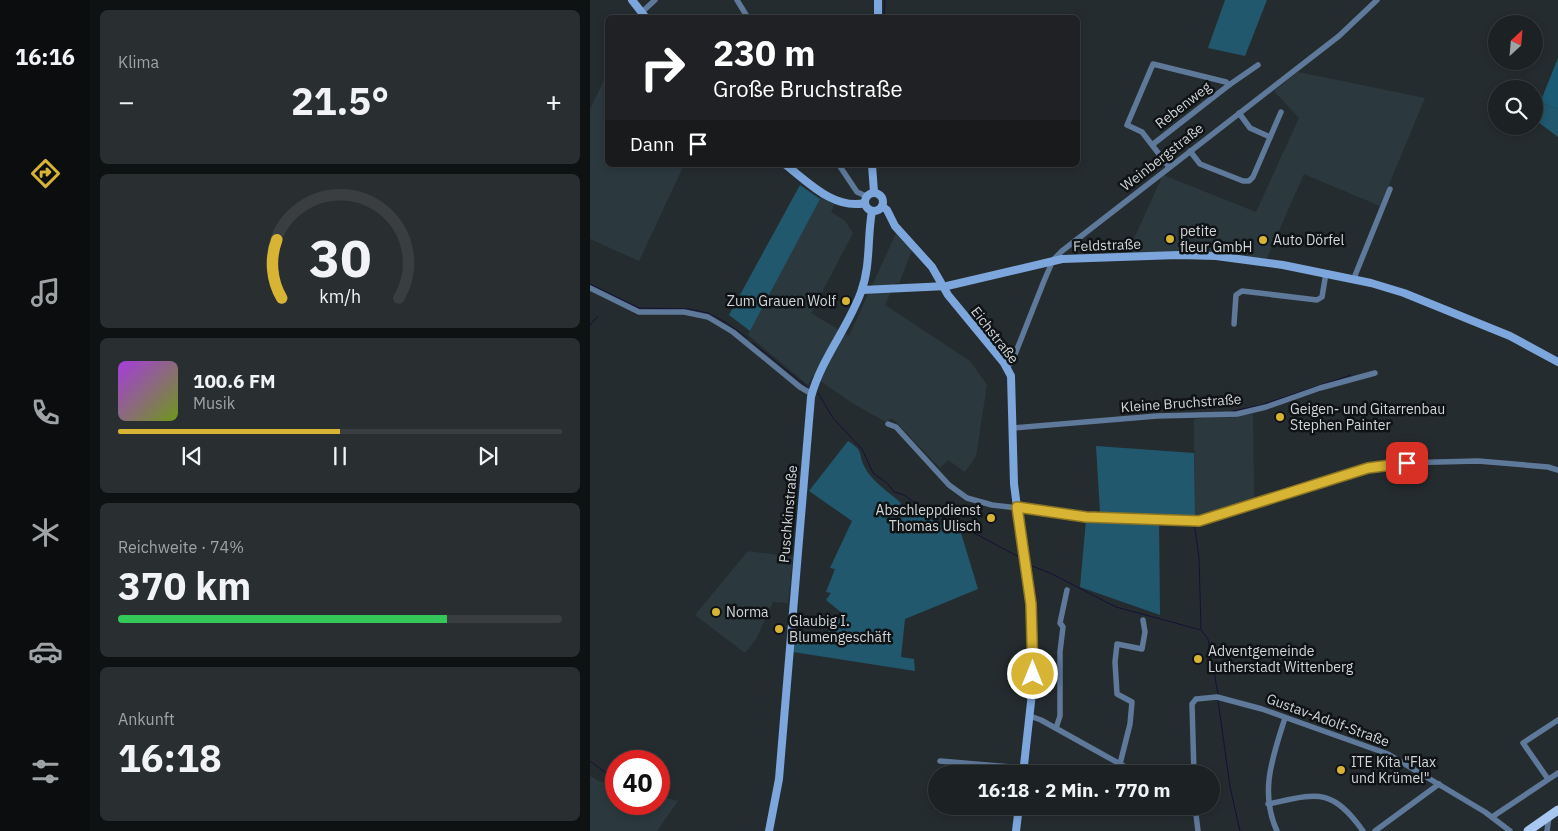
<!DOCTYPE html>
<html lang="de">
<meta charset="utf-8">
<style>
:root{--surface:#1c2123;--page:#292e30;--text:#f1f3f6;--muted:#a0a3a6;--line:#3a3e41;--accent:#d7b434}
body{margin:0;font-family:"IBM Plex Sans",sans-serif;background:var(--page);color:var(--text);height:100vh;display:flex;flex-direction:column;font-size:19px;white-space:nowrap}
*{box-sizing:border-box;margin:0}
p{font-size:16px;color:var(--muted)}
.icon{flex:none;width:28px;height:28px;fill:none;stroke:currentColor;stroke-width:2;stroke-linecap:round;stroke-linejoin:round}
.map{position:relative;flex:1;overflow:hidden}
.side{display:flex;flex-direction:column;gap:10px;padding:10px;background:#0f1213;width:500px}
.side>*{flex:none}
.banner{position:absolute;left:15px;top:15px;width:475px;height:152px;border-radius:8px;box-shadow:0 2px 8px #0003,0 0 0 1px var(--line);background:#202124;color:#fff;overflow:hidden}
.needle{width:32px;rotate:26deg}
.controls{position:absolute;left:898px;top:15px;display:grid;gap:10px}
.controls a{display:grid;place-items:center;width:55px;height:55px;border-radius:50%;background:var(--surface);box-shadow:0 2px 8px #0003,0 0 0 1px var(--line);font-size:25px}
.speed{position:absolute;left:15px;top:750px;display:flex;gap:10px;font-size:25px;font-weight:700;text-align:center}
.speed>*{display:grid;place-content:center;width:65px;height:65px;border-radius:50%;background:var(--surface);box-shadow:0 2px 8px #0003,0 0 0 1px var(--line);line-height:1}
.speed .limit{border:8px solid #d22;background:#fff;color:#111}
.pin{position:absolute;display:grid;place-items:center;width:42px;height:42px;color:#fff;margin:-21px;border-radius:10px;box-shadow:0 2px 8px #0006}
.me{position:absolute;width:55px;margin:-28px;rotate:0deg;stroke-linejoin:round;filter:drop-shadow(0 0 4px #0008)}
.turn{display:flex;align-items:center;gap:18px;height:105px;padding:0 25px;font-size:22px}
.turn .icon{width:65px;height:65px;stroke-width:2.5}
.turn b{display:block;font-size:35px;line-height:42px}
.then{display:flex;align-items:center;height:48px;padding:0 25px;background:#0003;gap:10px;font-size:19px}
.big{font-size:38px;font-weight:700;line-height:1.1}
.side .widget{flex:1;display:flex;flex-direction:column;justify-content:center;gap:8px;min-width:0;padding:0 18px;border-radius:8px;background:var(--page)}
.side .dial{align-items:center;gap:0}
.dial svg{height:130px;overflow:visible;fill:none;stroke:var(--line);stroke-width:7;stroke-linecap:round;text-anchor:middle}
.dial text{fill:var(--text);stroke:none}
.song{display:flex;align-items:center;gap:15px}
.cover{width:60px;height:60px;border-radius:8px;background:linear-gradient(135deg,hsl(280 70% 55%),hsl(80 70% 35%))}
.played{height:5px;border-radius:2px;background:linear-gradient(90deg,var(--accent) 50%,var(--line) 50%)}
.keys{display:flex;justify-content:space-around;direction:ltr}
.heat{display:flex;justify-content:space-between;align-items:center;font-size:28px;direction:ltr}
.charge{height:8px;border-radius:4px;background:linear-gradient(90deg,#34c759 74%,var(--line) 0)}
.trip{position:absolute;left:338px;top:765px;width:292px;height:50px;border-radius:25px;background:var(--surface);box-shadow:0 2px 8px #0003,0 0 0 1px var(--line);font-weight:700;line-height:50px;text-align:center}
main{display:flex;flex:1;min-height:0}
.menu{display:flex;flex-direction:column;width:90px;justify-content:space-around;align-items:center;background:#0b0d0e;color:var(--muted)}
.menu .icon{width:35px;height:35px}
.menu .on{color:var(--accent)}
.menu b{font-size:22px;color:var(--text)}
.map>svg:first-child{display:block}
.built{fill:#2b393e}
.green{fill:#21586e}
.forest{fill:#1c5b74}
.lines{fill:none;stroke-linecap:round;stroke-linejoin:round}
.stream{stroke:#141138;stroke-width:1}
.street{stroke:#5f799b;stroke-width:5.5}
.secondary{stroke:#7ca6dc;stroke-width:8}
.primary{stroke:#a8c8f1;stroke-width:9}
.route-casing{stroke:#8c7522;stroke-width:12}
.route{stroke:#d7b434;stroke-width:9}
.poi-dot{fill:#d7b434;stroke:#101315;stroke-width:2}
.labels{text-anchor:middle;stroke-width:5;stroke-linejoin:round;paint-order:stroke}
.street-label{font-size:14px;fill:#d2d6d8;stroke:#101315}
.poi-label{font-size:14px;fill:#d2d6d8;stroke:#101315;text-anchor:start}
</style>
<main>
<nav class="menu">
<b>16:16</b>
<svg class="icon on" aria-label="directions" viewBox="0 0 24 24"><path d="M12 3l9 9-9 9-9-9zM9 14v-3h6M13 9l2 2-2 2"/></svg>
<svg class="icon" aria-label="music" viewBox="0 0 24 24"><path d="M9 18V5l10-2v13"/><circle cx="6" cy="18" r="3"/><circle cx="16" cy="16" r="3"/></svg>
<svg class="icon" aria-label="phone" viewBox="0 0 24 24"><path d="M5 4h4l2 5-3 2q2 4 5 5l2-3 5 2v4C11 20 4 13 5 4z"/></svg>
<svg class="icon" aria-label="climate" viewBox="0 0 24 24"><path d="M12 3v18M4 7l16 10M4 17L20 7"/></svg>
<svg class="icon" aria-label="car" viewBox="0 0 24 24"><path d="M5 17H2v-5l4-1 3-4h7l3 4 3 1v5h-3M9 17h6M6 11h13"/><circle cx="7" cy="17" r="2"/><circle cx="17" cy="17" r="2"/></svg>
<svg class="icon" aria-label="filters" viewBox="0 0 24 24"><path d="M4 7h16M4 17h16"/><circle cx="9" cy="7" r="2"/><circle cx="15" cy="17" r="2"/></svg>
</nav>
<section class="side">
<div class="widget"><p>Klima</p>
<div class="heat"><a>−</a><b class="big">21.5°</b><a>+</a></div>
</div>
<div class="widget dial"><svg viewBox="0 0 100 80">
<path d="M14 69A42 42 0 1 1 86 69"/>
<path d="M14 69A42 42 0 0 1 11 33" stroke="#d7b434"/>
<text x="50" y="56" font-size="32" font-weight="700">30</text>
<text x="50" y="72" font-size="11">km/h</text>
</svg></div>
<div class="widget">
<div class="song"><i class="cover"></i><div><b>100.6 FM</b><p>Musik</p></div></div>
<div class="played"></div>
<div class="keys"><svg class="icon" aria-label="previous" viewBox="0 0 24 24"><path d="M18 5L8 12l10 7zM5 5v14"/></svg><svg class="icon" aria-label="pause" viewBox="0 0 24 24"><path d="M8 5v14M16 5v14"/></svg><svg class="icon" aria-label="next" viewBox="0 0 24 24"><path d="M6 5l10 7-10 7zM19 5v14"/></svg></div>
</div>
<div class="widget"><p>Reichweite · 74%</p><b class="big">370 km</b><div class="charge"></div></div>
<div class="widget"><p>Ankunft</p><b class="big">16:18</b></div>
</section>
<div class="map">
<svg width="968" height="831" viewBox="0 0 968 831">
<rect width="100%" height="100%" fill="#252c2f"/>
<g class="built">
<polygon points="708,72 835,98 790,206 714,174 676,260 597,251 537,254 573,175 666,212 709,118 684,91"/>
<polygon points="17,74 18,165 94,165 49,261 0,239 0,109"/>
<polygon points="231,196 245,203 241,212 255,221 263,233 221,313 259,336 306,233 322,250 309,283 305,283 295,305 380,361 397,385 386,456 375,472 358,460 350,468 302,418 296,422 264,404 223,376 218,385 158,335"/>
<polygon points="663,414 664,498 605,516 604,419"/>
<polygon points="158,551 203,557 198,603 183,602 166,639 155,653 105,615"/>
<polygon points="0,776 9,781 26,786 26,804 69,804 69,796 88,801 67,831 0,831"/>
</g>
<g class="green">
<polygon points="635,0 677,0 655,56 618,48"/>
<polygon points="944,101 968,109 968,137 944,119"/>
<polygon points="210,185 230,199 160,331 139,315"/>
<path d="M258,441C274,451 268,453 274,466C281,481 299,492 311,503L298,518L302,514L309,519L318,509L371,533L388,589L315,619L311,657L324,659L325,671L203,652L204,639L232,641L252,613L236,600L241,593L236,592L245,569L240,568L262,521L219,491Z"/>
<polygon points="506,446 604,453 605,516 569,515 570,615 490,587 496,520 510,512"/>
</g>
<polygon class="forest" points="968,58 968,109 950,103"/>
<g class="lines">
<g class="stream">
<polyline points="294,18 295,0"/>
<polyline points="0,284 49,308 99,309 118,313 137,323 157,338"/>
<polyline points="0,325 7,317"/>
<polyline points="163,343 217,387"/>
<polyline points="228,393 243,418 272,449 283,473 298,484 304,492 314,495 336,511 358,519 429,557"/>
<polyline points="643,411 671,405 761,375"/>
<polyline points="604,519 605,517 704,485 762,469"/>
<polyline points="604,523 609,557 611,629"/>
<polyline points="442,566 460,573 526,607 611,630 618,639 628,694"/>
<polyline points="628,700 640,787 650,831"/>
<polyline points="0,761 16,773 26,777"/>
</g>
<g class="street">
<polyline points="147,0 158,18"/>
<polyline points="52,12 65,0"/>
<polyline points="639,85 668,65"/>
<polyline points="649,113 660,128 680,137"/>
<polyline points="562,145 639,85 636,82 563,64 537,125 552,132 579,167"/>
<polyline points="600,151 610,164 653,181 659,181 663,177 691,112"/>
<polyline points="249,165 267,192 276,196"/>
<polyline points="764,278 800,189"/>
<polyline points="0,288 49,312 94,312 118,317 143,332 210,387 222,394"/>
<polyline points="644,324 646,295 652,291 727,300 732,297 736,273"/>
<polyline points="417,367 422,362 454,281 463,260 472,251 749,36 787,0"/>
<polyline points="298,424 306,427 359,485 377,498 402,505 515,518 609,521 724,484 778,468 808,463 888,461 958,467 968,470"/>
<polyline points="423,428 567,416 647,414 676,407 730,388 785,373"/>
<polyline points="440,716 451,720 548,774"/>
<polyline points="466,728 470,716 470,652 473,627 470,623 477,590"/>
<polyline points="350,761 433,768"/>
<polyline points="530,764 540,724 542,702 527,694 525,662 527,644 552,649 555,632 553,620"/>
<polyline points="604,774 602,704 606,699 627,697 672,709 798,754 895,812 920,831"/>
<polyline points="958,779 933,743 968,720"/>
<path d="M678,804C726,794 741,786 773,831"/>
<polyline points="605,806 608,831"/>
<polyline points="902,817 968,773"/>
<path d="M687,831C669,792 683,756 695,718"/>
<polyline points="785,831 849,784"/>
<polyline points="957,831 959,817"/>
</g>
<g class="secondary">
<polyline points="42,0 56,18"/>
<polyline points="288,18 288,0"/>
<path d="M196,165C218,182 244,210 275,203"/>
<polyline points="282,165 284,192"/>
<circle cx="284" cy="202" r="9"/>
<polyline points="292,206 297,210 305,226 342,267 358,295 414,363 421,376 424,484 443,630 443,684 433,774"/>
<polyline points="272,290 357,286 472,259 588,255 626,256 693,265 781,283 814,293 920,336 968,362"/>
<path d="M179,831L189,779L221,397C231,359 258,328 271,292C281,265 277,238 282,211"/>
<polyline points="426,831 429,806"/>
</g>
<polyline class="primary" points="938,831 968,810"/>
</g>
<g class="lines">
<g class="route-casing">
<polyline id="route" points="443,674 441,604 427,507 496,517 609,521 778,468 817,463"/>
</g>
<use href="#route" class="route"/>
</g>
<g class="poi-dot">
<circle cx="580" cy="239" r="5"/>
<circle cx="673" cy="240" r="5"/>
<circle cx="256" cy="301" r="5"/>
<circle cx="690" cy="417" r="5"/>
<circle cx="401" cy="518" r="5"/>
<circle cx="126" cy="612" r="5"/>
<circle cx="189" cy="629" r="5"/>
<circle cx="608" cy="659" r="5"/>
<circle cx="751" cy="770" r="5"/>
</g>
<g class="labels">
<g class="street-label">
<text transform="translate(593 105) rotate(-38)" y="5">Rebenweg</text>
<text transform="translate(572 157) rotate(-38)" y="5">Weinbergstraße</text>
<text transform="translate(517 245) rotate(-2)" y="5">Feldstraße</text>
<text transform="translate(405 335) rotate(52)" y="5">Eichstraße</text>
<text transform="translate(591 403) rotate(-4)" y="5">Kleine Bruchstraße</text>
<text transform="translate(198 514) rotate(-85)" y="5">Puschkinstraße</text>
<text transform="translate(738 720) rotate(20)" y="5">Gustav-Adolf-Straße</text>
</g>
<g class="poi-label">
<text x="590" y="236">petite<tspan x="590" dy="16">fleur GmbH</tspan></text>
<text x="683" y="245">Auto Dörfel</text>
<text x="246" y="306" text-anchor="end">Zum Grauen Wolf</text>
<text x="700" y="414">Geigen- und Gitarrenbau<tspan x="700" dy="16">Stephen Painter</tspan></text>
<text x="391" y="515" text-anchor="end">Abschleppdienst<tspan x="391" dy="16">Thomas Ulisch</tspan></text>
<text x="136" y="617">Norma</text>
<text x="199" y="626">Glaubig I.<tspan x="199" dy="16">Blumengeschäft</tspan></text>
<text x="618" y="656">Adventgemeinde<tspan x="618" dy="16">Lutherstadt Wittenberg</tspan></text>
<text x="761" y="767">ITE Kita "Flax<tspan x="761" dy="16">und Krümel"</tspan></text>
</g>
</g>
</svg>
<div class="controls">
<a><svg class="needle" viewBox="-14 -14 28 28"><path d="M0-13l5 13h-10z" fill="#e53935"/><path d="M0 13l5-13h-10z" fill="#a0a3a6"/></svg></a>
<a><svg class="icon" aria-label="search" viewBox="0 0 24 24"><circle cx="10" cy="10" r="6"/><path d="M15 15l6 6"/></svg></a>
</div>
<div class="speed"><div class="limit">40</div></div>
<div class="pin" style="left:817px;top:463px;background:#d93025"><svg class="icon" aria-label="arrive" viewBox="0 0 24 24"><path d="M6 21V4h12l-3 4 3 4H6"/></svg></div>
<svg class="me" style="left:443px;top:674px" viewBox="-20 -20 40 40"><circle r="17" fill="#d7b434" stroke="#fff" stroke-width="3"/><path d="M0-11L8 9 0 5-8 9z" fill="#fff"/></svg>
<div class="trip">16:18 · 2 Min. · 770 m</div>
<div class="banner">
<div class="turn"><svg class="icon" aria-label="right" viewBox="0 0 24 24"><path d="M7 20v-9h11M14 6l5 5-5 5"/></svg><div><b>230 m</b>Große Bruchstraße</div></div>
<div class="then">Dann<svg class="icon" aria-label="arrive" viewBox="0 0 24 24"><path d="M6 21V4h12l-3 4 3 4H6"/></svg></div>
</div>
</div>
</main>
